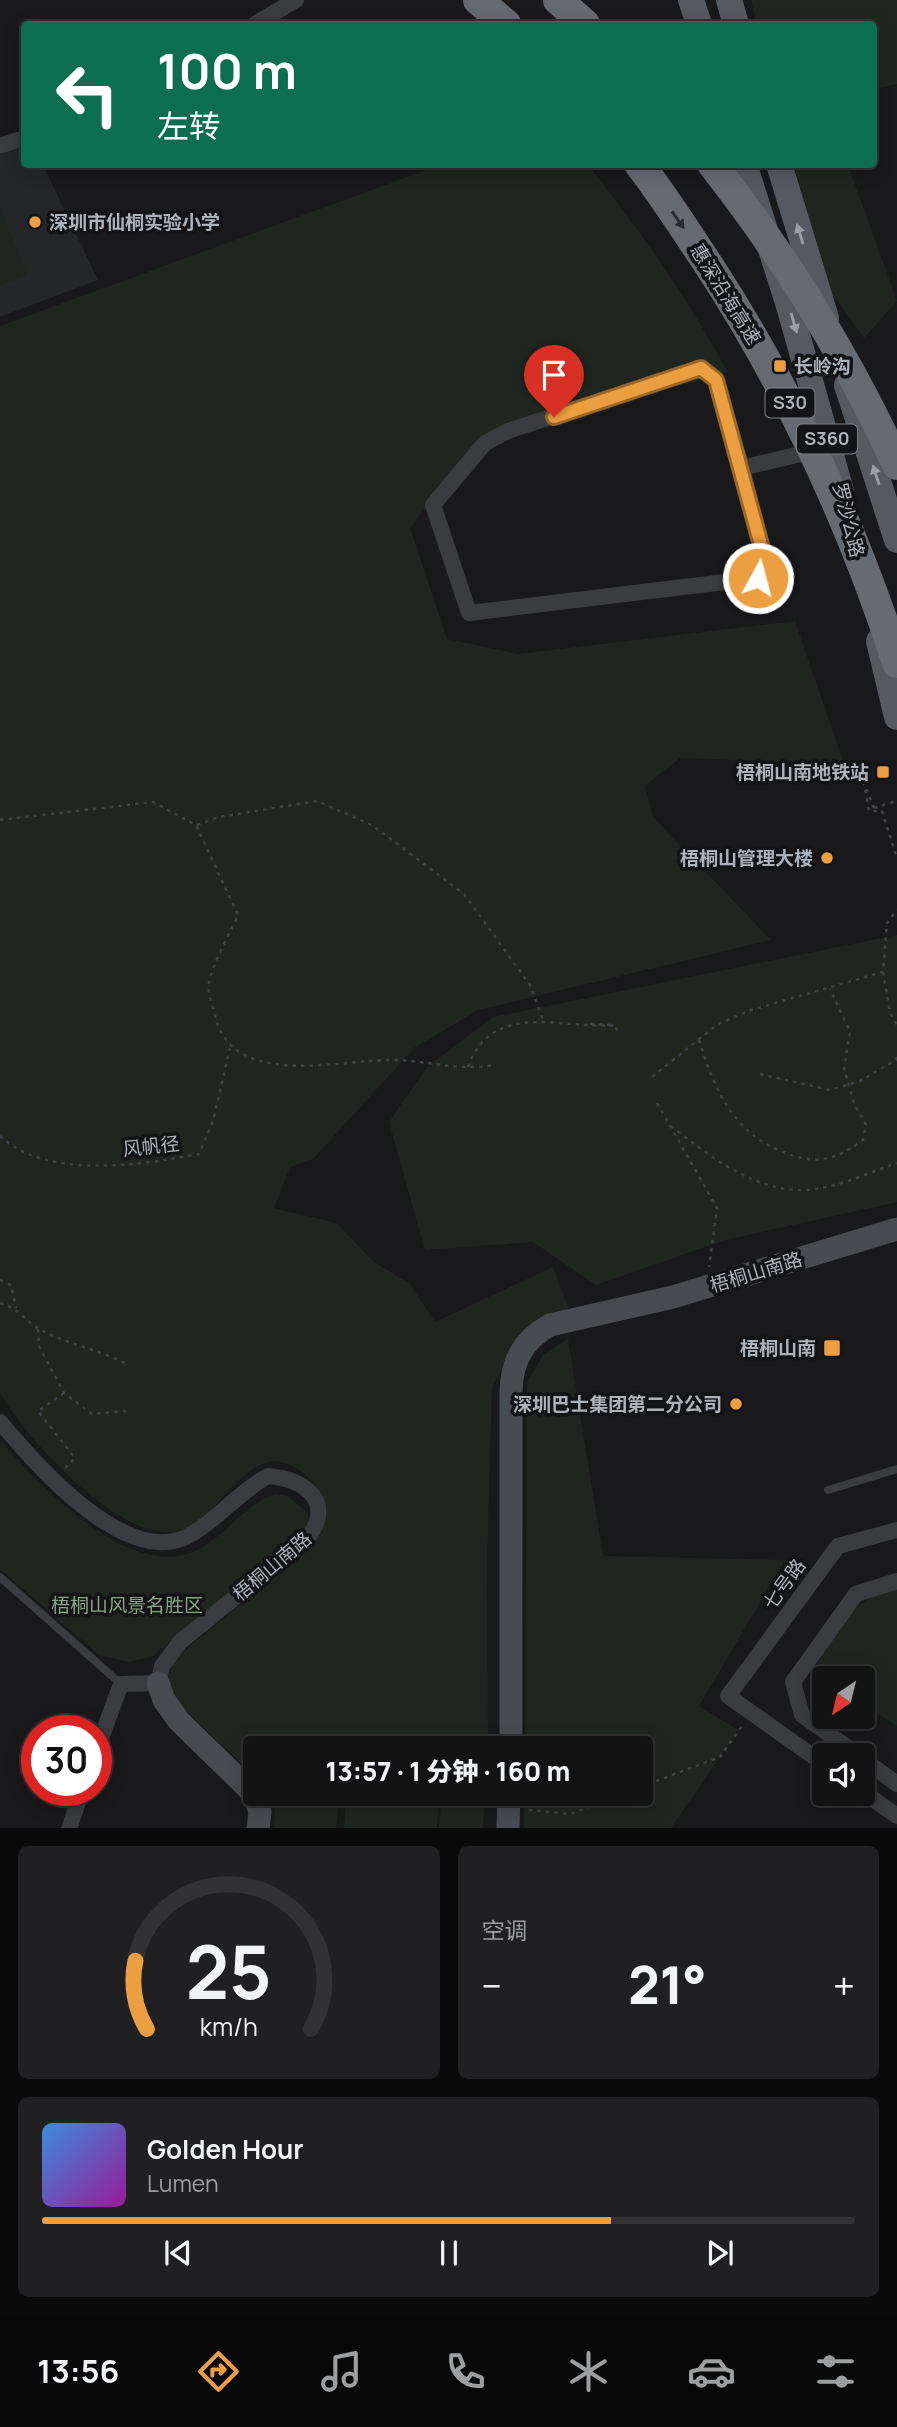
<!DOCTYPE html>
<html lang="zh">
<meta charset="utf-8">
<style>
:root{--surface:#131314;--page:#202022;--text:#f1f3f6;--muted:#9d9ea0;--line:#323234;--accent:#ec9f40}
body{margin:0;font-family:Manrope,"Noto Sans SC",sans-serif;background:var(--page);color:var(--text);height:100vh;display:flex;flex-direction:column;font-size:26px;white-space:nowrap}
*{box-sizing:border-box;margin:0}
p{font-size:23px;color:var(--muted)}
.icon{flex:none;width:38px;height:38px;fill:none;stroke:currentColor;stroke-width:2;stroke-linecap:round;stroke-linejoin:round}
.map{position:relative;height:1828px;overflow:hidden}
.panel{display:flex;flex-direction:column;gap:18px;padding:18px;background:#0a0a0b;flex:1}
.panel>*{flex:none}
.top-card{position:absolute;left:21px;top:21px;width:856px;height:147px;border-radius:7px;box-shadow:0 4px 18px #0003,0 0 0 2px var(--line);background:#0b6e4f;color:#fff;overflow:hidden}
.needle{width:46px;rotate:215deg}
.controls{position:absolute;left:812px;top:1666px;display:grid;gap:14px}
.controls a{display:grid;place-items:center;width:63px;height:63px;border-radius:7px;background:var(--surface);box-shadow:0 4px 18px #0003,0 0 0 2px var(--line);font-size:35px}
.speed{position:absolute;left:21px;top:1715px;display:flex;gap:14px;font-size:35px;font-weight:700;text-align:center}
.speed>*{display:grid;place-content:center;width:91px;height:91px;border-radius:50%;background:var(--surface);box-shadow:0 4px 18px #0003,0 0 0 2px var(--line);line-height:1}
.speed .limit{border:10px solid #d22;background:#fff;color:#111}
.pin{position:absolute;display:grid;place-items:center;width:60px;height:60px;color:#fff;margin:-72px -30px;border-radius:50% 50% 50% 0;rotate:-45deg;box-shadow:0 0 7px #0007}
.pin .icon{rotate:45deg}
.me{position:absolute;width:77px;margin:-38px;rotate:7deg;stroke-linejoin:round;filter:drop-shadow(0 0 5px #0008)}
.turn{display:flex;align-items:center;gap:24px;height:147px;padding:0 21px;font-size:32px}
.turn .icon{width:91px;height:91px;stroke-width:2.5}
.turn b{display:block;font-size:49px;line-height:60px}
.big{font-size:52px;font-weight:800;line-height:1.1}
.panel .widget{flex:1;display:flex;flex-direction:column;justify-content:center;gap:10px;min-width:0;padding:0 24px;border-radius:10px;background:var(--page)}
.panel .dial{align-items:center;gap:0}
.dial svg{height:182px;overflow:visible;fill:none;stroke:var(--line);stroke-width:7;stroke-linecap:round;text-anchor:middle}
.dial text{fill:var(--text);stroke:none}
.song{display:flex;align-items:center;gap:21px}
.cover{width:84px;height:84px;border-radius:10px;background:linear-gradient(135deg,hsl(210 70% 55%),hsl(300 70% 35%))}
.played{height:7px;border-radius:4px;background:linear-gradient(90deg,var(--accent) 70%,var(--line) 70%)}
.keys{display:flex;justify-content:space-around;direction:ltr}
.heat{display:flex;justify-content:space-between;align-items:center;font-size:38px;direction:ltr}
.panel .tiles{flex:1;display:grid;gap:18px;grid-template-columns:1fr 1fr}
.widget:last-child{grid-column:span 2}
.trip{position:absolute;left:243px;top:1736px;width:410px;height:70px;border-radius:7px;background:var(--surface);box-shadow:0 4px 18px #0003,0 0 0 2px var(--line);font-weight:800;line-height:70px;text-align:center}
.dock{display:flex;height:112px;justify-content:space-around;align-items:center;background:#080808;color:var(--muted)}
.dock .icon{width:49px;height:49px}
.dock .current{color:var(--accent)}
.dock b{font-size:32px;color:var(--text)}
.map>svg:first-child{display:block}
.built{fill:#252628}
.green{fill:#1f261f}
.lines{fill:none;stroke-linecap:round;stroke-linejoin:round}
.path{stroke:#404347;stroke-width:2.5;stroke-dasharray:3.5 5;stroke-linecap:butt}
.lane{stroke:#3a3c40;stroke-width:8}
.street{stroke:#3a3c40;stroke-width:16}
.secondary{stroke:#484b50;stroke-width:23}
.primary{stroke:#56595f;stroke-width:26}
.highway{stroke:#666a71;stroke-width:30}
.path-bridge{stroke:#404347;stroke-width:2.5;stroke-dasharray:3.5 5;stroke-linecap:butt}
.highway-bridge{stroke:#666a71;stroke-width:30}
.oneway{fill:#282a2d}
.oneway2{fill:#9ba0a8}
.route-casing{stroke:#99672a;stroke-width:18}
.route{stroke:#ec9f40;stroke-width:12}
.poi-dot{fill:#ec9f40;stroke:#141416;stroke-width:2.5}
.labels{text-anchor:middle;stroke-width:7;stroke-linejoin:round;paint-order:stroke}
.shield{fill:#141416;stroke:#7e8389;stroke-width:2}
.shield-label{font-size:18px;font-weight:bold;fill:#acb2ba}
.poi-label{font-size:19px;font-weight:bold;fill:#acb2ba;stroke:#141416;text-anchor:end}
.street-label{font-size:19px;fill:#acb2ba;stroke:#141416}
.park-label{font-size:19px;fill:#86a584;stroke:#141416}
</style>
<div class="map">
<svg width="897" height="1829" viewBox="0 0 897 1829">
<rect width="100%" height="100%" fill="#19191b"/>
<polygon class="built" points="24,147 24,164 43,165 98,280 0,317 0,155"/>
<g class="green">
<polygon points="751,0 897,0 897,84 873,89 873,24 757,24"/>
<path d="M430,165H588C641,231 687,298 728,372L476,442L410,528L447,639L518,654L795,621L844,764L680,758L645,786L653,817L771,940L478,1010L414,1048L313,1159L290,1167L274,1208L336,1223L374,1262L410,1284L435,1322L553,1267L568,1307L562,1328L506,1362L492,1387L487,1567L488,1748H256L255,1777L170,1695L168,1673L179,1655L308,1550C316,1540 324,1531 326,1518C331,1491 294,1456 268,1462C236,1471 218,1512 189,1527C131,1558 25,1437 0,1393V326L432,168Z"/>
<polygon points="794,165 848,165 897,301 864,338 826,285"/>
<polygon points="0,208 27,275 0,285"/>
<polygon points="897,935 897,1202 725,1240 596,1285 533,1242 425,1250 389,1122 427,1067 493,1017"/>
<polygon points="568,1339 603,1556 785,1560 699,1706 738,1730 671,1828 524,1828 524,1794 640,1794 640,1748 525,1748 527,1382 543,1355"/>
<path d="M0,1440C39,1485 134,1587 201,1548C228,1532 245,1505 275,1494L287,1496L308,1513L309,1525L294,1543L151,1657L129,1662L99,1655L0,1569Z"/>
<path d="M897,1586V1726L863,1704V1678H825L813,1670C836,1637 854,1594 897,1586Z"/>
<polygon points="269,1794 340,1794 336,1828 274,1828 275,1803"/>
<polygon points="346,1794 439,1794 437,1828 344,1828"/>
<polygon points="442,1794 485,1794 483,1828 439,1828"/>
</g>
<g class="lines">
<g class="path">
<polyline points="874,808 864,783 869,811 882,811 897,858"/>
<path d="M0,820L153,802L196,825L238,915C231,931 211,967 209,983C207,992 213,1006 215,1015C230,1088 336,1061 388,1060C423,1059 458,1072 494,1065"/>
<polyline points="197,825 219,817 317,801 372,825 464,894 530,985 543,1020"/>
<polyline points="883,972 890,1013 897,1025"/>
<polyline points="590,1024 611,1025 611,1029"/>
<path d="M699,1040C714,1088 733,1133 783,1152C817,1165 834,1161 863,1140L866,1125L854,1103L844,1068L850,1032L830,989"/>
<path d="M468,1067C492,999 565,1030 616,1025L617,1031"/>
<polyline points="760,1074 830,1090 860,1081 896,1060 897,1054"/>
<polyline points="652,1077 718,1024 751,1010 883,972 887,923 897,910"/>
<polyline points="657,1103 717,1208 709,1267"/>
<path d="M671,1126C710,1157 761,1197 815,1189C843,1185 871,1172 897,1163"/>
<path d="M0,1136C47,1180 141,1165 199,1154L213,1121L230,1048"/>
<polyline points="0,1280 11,1285 16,1308"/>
<path d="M0,1303C22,1310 24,1321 41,1330C68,1344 99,1350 127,1364"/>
<polyline points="38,1329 39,1346 64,1393 92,1414 126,1411"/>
<polyline points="64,1393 38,1411 75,1458 65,1468"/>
<polyline points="640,1787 720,1757 742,1726"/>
<polyline points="529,1810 570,1814 623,1794"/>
</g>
<g class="lane">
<polyline points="828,1490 897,1469"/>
<polyline points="0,1577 121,1684"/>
</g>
<g class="street">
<polyline points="255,24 296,0"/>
<polyline points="0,146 24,138"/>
<polyline points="742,468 767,567 758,578 469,613 433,505 485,443 508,431 701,368 716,380 742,468 817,450"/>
<path d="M0,1422C36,1464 123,1566 186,1537C216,1522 238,1492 268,1476C307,1479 336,1504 306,1540L180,1642L162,1666L158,1683L121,1684L96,1752"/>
<polyline points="858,1755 802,1715 793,1682 856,1594 897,1581"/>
<polyline points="863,1759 897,1784"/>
<polyline points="824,1764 728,1696 838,1546 897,1530"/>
<polyline points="863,1792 897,1816"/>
<polyline points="69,1829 82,1790"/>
</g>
<g class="secondary">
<polyline points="158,1683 164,1700 179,1721 254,1794 260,1812 258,1829"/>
<path d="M511,1748V1391C512,1361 523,1340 550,1325L673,1297L897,1229"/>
<polyline points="508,1829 509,1794"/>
</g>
<g class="primary">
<polyline points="691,0 699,24"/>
<polyline points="729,0 736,24"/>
<polyline points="744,164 789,306 841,491"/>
<polyline points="779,164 826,318"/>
<polyline points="847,385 897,540"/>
<polyline points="879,641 897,717"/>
</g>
<g class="highway">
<polyline points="478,0 506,24"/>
<polyline points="558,0 585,24"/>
</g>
<polyline class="path-bridge" points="874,808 897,801"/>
<g class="highway-bridge">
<path d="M639,164C663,195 684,228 706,261C788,386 851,520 897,663"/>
<path d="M712,164C785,257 848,358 897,465"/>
</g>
</g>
<defs><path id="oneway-solid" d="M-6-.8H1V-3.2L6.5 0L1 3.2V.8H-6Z" transform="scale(1.75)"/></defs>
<use class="oneway" href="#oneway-solid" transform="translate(678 220) rotate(55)"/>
<g class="oneway2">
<use href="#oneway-solid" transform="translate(800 234) rotate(-107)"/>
<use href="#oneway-solid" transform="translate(794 323) rotate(74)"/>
<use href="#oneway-solid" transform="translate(876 475) rotate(-108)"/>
</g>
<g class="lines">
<g class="route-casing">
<polyline id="route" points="554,417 701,368 716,380 767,567 758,578"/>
</g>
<use href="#route" class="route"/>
</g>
<g class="poi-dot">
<circle cx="35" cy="222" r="7"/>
<rect x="773" y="359" width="14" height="14" rx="3.5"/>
<rect x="876" y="765" width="14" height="14" rx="3.5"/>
<circle cx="827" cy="858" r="7"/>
<rect x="823" y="1339" width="18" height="18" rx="3.5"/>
<circle cx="736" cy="1404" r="7"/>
</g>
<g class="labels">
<g class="shield">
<rect x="765.5" y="388.5" width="49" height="29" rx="5"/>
<rect x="797" y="424.5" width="60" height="29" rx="5"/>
</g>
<g class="shield-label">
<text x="790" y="409">S30</text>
<text x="827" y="445">S360</text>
</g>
<g class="poi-label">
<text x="49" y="229" text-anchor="start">深圳市仙桐实验小学</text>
<text x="794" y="373" text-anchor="start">长岭沟</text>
<text x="869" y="779">梧桐山南地铁站</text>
<text x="813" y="865">梧桐山管理大楼</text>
<text x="816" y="1355">梧桐山南</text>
<text x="722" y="1411">深圳巴士集团第二分公司</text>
</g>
<g class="street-label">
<text transform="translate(726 294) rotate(58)" y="7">惠深沿海高速</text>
<text transform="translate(849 520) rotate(76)" y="7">罗沙公路</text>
<text transform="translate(151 1146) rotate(-6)" y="7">风帆径</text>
<text transform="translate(756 1272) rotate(-17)" y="7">梧桐山南路</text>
<text transform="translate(272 1566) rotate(-40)" y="7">梧桐山南路</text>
<text transform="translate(784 1584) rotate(-54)" y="7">七号路</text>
</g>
<g class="park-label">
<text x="127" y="1612">梧桐山风景名胜区</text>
</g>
</g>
</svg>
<div class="controls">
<a><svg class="needle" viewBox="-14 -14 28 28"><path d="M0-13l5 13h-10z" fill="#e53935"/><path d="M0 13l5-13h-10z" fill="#9d9ea0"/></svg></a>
<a><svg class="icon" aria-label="sound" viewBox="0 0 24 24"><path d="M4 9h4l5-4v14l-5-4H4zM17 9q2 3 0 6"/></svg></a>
</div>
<div class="speed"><div class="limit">30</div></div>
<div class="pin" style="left:554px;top:417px;background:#d93025"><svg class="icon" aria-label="arrive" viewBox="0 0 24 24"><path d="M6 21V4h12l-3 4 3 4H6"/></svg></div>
<svg class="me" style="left:758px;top:578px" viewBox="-20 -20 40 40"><circle r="17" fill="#ec9f40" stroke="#fff" stroke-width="3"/><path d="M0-11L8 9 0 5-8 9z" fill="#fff"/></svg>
<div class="trip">13:57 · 1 分钟 · 160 m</div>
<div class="top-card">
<div class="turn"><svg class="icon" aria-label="left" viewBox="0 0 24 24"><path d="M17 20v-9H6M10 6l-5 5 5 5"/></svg><div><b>100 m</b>左转</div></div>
</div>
</div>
<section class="panel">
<div class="tiles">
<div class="widget dial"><svg viewBox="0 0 100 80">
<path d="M14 69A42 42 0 1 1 86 69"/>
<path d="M14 69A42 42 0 0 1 9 39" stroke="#ec9f40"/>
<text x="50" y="56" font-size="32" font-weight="700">25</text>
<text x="50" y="72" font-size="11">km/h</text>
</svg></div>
<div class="widget"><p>空调</p>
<div class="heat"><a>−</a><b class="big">21°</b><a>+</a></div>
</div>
<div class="widget">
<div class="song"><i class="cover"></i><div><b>Golden Hour</b><p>Lumen</p></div></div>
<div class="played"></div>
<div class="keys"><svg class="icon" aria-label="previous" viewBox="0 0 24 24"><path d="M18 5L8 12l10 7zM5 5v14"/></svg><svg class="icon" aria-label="pause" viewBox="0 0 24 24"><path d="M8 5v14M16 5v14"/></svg><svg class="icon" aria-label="next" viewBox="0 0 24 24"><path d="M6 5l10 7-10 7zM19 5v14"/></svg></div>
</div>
</div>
</section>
<nav class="dock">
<b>13:56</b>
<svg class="icon current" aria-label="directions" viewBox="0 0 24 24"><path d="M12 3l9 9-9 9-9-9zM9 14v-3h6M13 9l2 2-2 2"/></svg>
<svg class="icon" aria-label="music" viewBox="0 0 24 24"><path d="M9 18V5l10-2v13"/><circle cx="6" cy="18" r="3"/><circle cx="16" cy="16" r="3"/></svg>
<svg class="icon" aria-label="phone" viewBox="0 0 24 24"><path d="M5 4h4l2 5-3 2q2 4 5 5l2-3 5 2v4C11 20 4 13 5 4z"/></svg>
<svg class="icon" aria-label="climate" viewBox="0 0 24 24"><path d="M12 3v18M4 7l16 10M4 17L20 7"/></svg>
<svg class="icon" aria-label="car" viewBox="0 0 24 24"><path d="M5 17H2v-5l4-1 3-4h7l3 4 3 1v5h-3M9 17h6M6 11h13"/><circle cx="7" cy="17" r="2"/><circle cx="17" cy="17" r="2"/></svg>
<svg class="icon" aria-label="filters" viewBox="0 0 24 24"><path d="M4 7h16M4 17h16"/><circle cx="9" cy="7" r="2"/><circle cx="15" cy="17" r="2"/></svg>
</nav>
